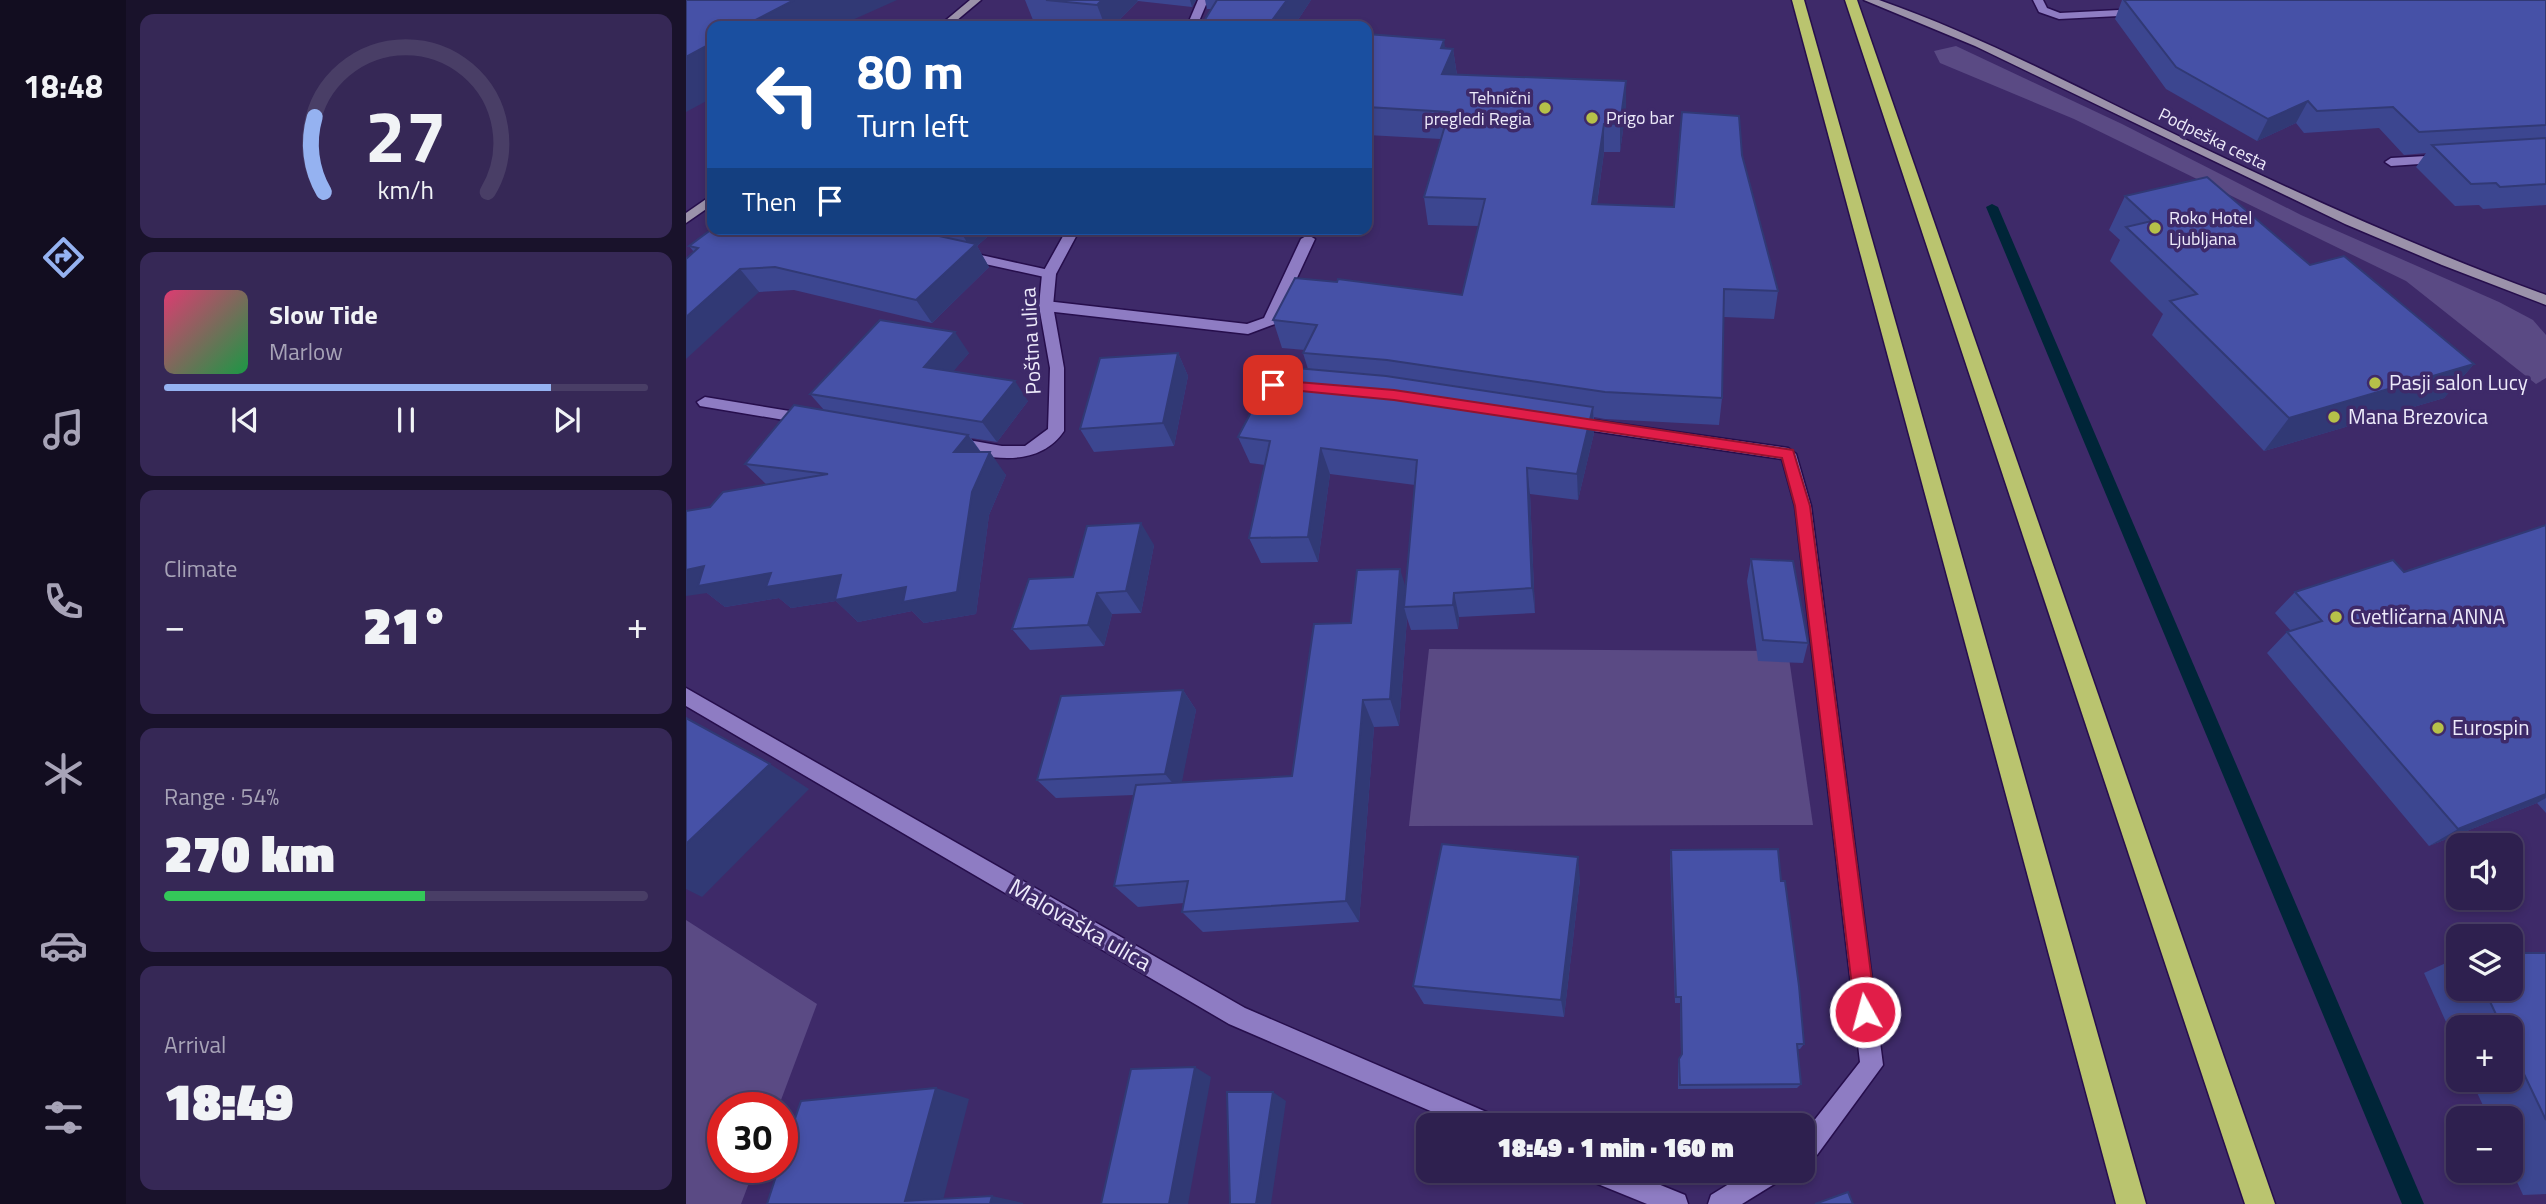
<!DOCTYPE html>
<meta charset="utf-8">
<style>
:root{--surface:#2e204f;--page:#362856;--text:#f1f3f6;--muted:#a7a3b7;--line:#493e66;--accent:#95b2f1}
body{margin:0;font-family:"Titillium Web",sans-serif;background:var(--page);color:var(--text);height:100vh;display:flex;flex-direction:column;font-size:26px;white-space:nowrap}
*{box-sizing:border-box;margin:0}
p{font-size:23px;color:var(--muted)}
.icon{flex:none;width:38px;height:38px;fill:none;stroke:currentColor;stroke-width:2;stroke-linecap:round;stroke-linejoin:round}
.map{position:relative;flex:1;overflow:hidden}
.details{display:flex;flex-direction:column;gap:14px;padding:14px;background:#19122b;width:560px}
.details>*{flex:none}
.top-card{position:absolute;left:21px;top:21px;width:665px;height:214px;border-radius:14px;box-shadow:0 4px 10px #0003,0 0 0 2px var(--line);background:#1a4fa0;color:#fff;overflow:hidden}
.controls{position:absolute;left:1760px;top:833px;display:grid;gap:14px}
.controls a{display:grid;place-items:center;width:77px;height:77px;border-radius:14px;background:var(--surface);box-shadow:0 4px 10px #0003,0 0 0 2px var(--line);font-size:35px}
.speed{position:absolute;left:21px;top:1092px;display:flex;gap:14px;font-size:35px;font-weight:700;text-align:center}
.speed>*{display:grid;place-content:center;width:91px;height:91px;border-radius:50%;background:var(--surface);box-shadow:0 4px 10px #0003,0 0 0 2px var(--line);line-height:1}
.speed .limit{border:10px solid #d22;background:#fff;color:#111}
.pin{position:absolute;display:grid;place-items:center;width:60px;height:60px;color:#fff;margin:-30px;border-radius:14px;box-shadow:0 4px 10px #0006}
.me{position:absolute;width:77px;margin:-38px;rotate:353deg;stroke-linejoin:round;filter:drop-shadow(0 0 5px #0008)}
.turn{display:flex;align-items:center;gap:24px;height:147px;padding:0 35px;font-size:32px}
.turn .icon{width:91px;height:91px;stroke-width:2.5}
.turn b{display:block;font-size:49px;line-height:60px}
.then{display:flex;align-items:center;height:66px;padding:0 35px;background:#0003;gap:14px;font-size:26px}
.big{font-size:52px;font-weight:800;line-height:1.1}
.details .widget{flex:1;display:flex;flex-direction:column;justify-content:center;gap:10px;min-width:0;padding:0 24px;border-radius:14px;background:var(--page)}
.details .dial{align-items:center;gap:0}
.dial svg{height:182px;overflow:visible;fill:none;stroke:var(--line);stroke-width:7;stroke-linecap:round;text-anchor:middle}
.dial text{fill:var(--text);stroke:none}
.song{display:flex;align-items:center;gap:21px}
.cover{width:84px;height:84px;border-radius:10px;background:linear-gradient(135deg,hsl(340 70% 55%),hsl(140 70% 35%))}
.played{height:7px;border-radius:4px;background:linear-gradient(90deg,var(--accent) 80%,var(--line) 80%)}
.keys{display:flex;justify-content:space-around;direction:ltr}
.heat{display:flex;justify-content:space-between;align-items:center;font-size:38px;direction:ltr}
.charge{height:10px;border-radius:5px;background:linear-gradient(90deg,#34c759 54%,var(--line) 0)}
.trip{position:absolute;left:730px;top:1113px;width:399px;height:70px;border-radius:14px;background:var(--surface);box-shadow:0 4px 10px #0003,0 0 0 2px var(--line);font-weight:800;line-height:70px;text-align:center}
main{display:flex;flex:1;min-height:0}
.tab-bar{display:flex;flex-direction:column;width:126px;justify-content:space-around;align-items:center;background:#120d20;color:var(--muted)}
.tab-bar .icon{width:49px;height:49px}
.tab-bar .selected{color:var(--accent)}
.tab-bar b{font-size:32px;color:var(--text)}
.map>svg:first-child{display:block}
.green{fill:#5a4a84}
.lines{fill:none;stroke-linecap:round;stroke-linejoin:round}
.stream{fill:#002538;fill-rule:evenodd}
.lane-casing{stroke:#260e4c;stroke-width:3}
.street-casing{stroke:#260e4c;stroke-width:3}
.secondary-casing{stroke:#260e4c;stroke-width:3}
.highway-casing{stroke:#260e4c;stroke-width:3}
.lane{fill:#8e7cc3;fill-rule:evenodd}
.street{fill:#8e7cc3;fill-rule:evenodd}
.secondary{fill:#9b92aa;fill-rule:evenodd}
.highway{fill:#bac46f;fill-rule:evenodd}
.wall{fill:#3c4690}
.shaded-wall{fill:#313975}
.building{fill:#4651a7;stroke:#313975;stroke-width:2}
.route{fill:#e11d48;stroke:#92132f;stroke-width:2}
.poi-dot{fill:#b6c149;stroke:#3e2a69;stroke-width:2.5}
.labels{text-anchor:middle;stroke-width:7;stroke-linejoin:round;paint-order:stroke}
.far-poi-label{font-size:18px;fill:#edeafa;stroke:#3e2a69;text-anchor:start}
.far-street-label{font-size:18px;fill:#edeafa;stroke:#3e2a69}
.street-label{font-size:21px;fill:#edeafa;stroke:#3e2a69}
.poi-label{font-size:21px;fill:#edeafa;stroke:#3e2a69;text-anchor:start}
.near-street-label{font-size:24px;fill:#edeafa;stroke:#3e2a69}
</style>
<main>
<nav class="tab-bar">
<b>18:48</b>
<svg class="icon selected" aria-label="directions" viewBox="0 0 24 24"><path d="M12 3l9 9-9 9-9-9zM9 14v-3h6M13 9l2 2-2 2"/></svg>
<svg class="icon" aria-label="music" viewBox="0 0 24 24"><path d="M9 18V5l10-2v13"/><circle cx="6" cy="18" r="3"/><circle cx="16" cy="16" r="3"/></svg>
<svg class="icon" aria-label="phone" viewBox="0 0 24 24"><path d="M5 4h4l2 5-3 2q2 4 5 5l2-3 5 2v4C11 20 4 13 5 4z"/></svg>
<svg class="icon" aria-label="climate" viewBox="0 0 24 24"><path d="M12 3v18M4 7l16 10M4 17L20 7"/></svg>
<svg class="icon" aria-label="car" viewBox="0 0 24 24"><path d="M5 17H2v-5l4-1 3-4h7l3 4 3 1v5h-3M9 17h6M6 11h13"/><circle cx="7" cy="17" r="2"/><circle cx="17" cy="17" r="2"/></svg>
<svg class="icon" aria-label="filters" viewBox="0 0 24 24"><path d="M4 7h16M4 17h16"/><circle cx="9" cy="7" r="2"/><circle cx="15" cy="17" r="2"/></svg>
</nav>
<section class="details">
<div class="widget dial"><svg viewBox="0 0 100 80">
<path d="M14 69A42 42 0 1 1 86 69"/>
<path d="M14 69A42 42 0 0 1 10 36" stroke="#95b2f1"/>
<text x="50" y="56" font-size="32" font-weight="700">27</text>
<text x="50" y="72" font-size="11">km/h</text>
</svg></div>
<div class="widget">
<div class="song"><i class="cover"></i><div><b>Slow Tide</b><p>Marlow</p></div></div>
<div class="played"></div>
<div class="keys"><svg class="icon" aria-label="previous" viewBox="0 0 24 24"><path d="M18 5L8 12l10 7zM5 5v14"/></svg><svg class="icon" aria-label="pause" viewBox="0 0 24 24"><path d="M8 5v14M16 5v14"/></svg><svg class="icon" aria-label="next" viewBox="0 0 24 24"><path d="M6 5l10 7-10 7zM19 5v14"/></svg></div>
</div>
<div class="widget"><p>Climate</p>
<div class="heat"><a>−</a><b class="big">21°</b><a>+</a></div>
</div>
<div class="widget"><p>Range · 54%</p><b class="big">270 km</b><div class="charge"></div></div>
<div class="widget"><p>Arrival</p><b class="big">18:49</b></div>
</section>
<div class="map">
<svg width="1860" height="1204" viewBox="0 0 1860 1204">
<rect width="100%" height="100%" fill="#3e2a69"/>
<g class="green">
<polygon points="1270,46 1436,124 1615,215 1813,302 1847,320 1860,335 1860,378 1850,384 1720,281 1388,119 1254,63 1248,51"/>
<polygon points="743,649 1102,651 1127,825 723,826"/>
<polygon points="0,920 131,1004 92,1108 37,1108 37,1167 69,1167 55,1204 0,1204"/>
</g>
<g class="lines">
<polygon class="stream" points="1306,204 1312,207 1738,1204 1716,1204 1300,207"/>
<g class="lane-casing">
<g id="lane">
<polygon points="622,235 629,239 591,321 589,324 562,334 360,311 353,306 360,301 561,324 578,318 615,239"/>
<polygon points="277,251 363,270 370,274 363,278 272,258 270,255"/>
</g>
</g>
<g class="street-casing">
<g id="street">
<polygon points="512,0 522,0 511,26 501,26"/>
<polygon points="1347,0 1357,0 1361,8 1374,13 1453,9 1458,12 1453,15 1373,19 1353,12"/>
<polygon points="1758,155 1764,159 1762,162 1705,166 1699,162 1705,158"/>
<path d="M381,229H394L370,274L367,306L378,368V431C352,469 303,459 265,448L263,444L271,438L316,446H339L362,429L364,368L353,306L356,274Z"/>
<polygon points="587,380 624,383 631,388 624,393 582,389 580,385"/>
<polygon points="19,397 122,414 130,419 122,424 14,406 11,402"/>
<polygon points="885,417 1102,448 1110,454 1125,506 1197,1065 1131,1155 1116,1163 1116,1136 1174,1062 1109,506 1096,459 880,427 877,423 880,419"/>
<polygon points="0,688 559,1008 812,1117 816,1125 777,1125 543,1024 0,706"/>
<polygon points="899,1171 940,1171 999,1195 1002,1204 961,1204 902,1180"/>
<polygon points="1064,1171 1098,1171 1095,1180 1056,1204 1022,1204 1025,1195"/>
</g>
</g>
<g class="secondary-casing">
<g id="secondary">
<polygon points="284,0 295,0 264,26 253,26"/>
<path d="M1178,0H1193C1293,35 1386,85 1482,131C1606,191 1731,248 1860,295V305L1756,265L1659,224L1289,46Z"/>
<polygon points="26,195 26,205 0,223 0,213"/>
</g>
</g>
<g class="highway-casing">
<g id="highway">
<polygon points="1106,0 1118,0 1460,1204 1430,1204"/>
<polygon points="1159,0 1171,0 1589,1204 1559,1204"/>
</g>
</g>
<use href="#lane" class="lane"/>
<use href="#street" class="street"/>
<use href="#secondary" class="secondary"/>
<use href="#highway" class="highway"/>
</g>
<g class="wall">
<polygon points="339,0 510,0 506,7 452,1 427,26 365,26 349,25"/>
<polygon points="519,0 625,0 608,26 515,26 526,9 521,9"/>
<polygon points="1436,0 1860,0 1860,205 1797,209 1793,205 1769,206 1730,167 1740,153 1718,155 1693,128 1618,133 1610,123 1571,141 1480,89 1429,19"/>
<polygon points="681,34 767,49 771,75 940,81 940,108 934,152 918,152 911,204 988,207 1056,155 1092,291 1088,319 1038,317 1036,398 1033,425 919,419 908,417 908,433 892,500 844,494 849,613 773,617 772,629 725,630 721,618 713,726 688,727 673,922 517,932 496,912 498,903 452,907 428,886 448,795 370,798 351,780 497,690 510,710 495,783 606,776 665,623 720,588 729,485 644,474 632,562 575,563 563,538 579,465 564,463 552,437 594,401 622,369 617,353 619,350 596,348 587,320 776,295 793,226 742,225 738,197 755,139 681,135"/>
<polygon points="1439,196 1624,265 1788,364 1758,398 1578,451 1466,335 1477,314 1424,261 1434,240 1423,230"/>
<polygon points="26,229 310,229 291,246 303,267 246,323 108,290 73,292 8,252 3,246"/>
<polygon points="283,353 267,371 342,401 311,442 285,438 295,452 320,475 303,515 290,614 238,623 226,611 172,622 150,601 105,608 93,598 39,607 21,593 24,507 80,484 59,464 138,410 124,394"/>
<polygon points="492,353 502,376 488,446 408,452 394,429"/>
<polygon points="1860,525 1860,813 1851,803 1743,846 1581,653 1601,632 1605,631 1589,613 1609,592 1718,572"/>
<polygon points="468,545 455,613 426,614 418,646 344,650 326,629 387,577"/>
<polygon points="1065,559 1122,643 1117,663 1072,661 1061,581"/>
<polygon points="985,850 1095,881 1118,1044 1114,1049 1112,1049 1115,1084 1111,1088 992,1089 992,1064 995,1056 994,1003 989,1003 984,858"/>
<polygon points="894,879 878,1017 738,1004 727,986"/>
<polygon points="1860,953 1860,1194 1837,1195 1825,1169 1825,1118 1803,1118 1785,1080 1825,1080 1825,1027 1773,1027 1773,1051 1738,973 1773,957 1773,989 1825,989"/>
</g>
<g class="shaded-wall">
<polygon points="108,0 211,0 153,26 58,26"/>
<polygon points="416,0 451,0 452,1 427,26 419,26 411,5"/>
<polygon points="504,0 510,0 506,7"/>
<polygon points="601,0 625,0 608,26 582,26"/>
<polygon points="758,40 761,62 767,49 771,76 756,74 755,48"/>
<polygon points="26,43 26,98 0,112 0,57"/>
<polygon points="940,81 940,108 934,152 934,124"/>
<polygon points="1622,101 1610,123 1571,141 1582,119"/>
<polygon points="918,124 918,152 907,232 906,204"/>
<polygon points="273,229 310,229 291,246 303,267 246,323 230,300 285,249"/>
<polygon points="54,269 73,292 0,359 0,317"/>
<polygon points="269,332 283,353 253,388 238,367"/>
<polygon points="492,353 502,376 488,446 477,423"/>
<polygon points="1788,364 1758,398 1578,451 1603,418"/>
<polygon points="329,381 342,401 311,442 296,422"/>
<polygon points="907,407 908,433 892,500 891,474"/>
<polygon points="282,435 299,458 268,452"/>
<polygon points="635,448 644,474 632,562 622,537"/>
<polygon points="304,452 320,475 303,515 290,614 238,623 226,611 172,622 150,601 105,608 93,598 39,607 21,593 0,596 0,570 286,492"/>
<polygon points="841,468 844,494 849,613 846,588"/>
<polygon points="455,523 468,545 455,613 440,591"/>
<polygon points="714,569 723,598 718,607 721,618 713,726 704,699"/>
<polygon points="411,593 426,614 418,646 402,625"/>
<polygon points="768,593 773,617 772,629 767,605"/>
<polygon points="497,690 510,710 494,792 479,774"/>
<polygon points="677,700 688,727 673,922 660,901"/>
<polygon points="84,764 123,789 16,897 0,889 0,844"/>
<polygon points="1860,794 1860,798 1851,803 1743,846 1772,829"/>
<polygon points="892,857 894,879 878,1017 875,1000"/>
<polygon points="509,1067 525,1077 502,1204 483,1204"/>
<polygon points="250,1088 283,1099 256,1204 219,1201"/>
<polygon points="587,1092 600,1101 585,1204 570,1204"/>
<polygon points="306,1196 337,1203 337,1204 304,1204"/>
</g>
<g class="building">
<polygon points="0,0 108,0 58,26 26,26 26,43 0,57"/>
<polygon points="360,0 416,0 411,5"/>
<polygon points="531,0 601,0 582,26 515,26"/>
<polygon points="1438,0 1860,0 1860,125 1733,132 1707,107 1631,111 1622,101 1582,119 1490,67"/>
<polygon points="681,34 758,40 755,48 767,49 756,74 940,81 934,124 918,124 906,204 988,207 996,112 1053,116 1056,155 1092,291 1038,289 1036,398 919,392 701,360 617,353 631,325 587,320 609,278 651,282 652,279 776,295 799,199 738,197 763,112 681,107"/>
<polygon points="1860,138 1860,184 1814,187 1810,183 1785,184 1746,145"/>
<polygon points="1521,177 1624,265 1658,256 1788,364 1603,418 1484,301 1511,294 1440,227 1466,221 1439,196"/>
<polygon points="26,229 221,229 290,244 230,300 89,267 54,269 0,317 0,259 12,248 3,246"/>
<polygon points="194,320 269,332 238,367 329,381 296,422 124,394"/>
<polygon points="492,353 477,423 394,429 414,358"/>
<polygon points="610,368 700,376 907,407 891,474 841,468 846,588 768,593 767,605 718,607 731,460 635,448 622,537 563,538 584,441 552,437 572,399 594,401"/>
<polygon points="108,405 282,435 268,452 304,452 286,492 271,592 217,602 220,587 149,600 155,575 80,587 85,573 12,586 18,566 0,570 0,511 24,507 37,492 142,474 59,464"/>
<polygon points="455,523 440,591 411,593 402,625 326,629 343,579 387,577 401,526"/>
<polygon points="1860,525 1860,794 1772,829 1601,632 1636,621 1609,592 1707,560 1718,572"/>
<polygon points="1065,559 1107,561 1122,643 1077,640"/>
<polygon points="714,569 704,699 677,700 660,901 496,912 502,881 428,886 450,785 606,776 628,624 665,623 671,570"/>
<polygon points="497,690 479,774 351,780 375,696"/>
<polygon points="0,718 84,764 0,844"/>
<polygon points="756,844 892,857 875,1000 727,986"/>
<polygon points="1092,849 1095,881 1099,881 1113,986 1118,1044 1111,1044 1115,1084 994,1085 993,1059 996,1054 995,997 990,997 985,850"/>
<polygon points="1825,953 1860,953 1860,1120 1825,1047 1825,1027 1816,1027 1798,989 1825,989"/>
<polygon points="509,1067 483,1204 415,1204 445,1069"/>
<polygon points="250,1088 219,1201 306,1196 304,1204 81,1204 93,1167 96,1167 96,1157 115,1101"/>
<polygon points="541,1092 587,1092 570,1204 544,1204"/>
<polygon points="1162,1192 1167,1204 1129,1204"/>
</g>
<polygon class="route" points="587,380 708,390 1107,450 1124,506 1190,1012 1187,1019 1179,1022 1172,1019 1169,1012 1109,506 1096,458 708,400 583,388 581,385"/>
<g class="poi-dot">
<circle cx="859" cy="108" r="7"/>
<circle cx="906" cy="118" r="7"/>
<circle cx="1469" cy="228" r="7"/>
<circle cx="1689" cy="383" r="7"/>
<circle cx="1648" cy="417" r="7"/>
<circle cx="1650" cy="617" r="7"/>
<circle cx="1752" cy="728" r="7"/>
</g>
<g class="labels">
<g class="far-poi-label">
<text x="845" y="104" text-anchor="end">Tehnični<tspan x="845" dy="21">pregledi Regia</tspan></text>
<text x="920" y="124">Prigo bar</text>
<text x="1483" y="224">Roko Hotel<tspan x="1483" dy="21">Ljubljana</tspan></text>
</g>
<g class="far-street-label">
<text transform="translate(1527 139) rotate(26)" y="6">Podpeška cesta</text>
</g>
<g class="street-label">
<text transform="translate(345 341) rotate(-93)" y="7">Poštna ulica</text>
</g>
<g class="poi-label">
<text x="1703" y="390">Pasji salon Lucy</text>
<text x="1662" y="424">Mana Brezovica</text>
<text x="1664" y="624">Cvetličarna ANNA</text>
<text x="1766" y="735">Eurospin</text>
</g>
<g class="near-street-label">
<text transform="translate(394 925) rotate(30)" y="8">Malovaška ulica</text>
</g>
</g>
</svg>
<div class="controls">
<a><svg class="icon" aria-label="sound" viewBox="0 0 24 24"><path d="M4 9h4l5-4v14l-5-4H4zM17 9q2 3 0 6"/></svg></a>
<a><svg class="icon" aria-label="layers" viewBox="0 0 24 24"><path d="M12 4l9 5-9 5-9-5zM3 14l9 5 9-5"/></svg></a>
<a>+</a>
<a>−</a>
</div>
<div class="speed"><div class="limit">30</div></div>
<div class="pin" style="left:587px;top:385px;background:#d93025"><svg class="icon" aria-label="arrive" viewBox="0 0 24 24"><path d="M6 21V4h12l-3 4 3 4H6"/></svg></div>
<svg class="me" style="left:1179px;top:1012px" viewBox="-20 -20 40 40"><circle r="17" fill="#e11d48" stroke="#fff" stroke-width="3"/><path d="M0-11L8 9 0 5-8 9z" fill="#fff"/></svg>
<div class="trip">18:49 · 1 min · 160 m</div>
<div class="top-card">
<div class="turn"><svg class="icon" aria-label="left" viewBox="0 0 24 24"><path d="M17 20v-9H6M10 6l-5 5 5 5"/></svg><div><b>80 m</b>Turn left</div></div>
<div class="then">Then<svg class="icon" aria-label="arrive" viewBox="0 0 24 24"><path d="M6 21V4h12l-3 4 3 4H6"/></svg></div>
</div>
</div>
</main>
